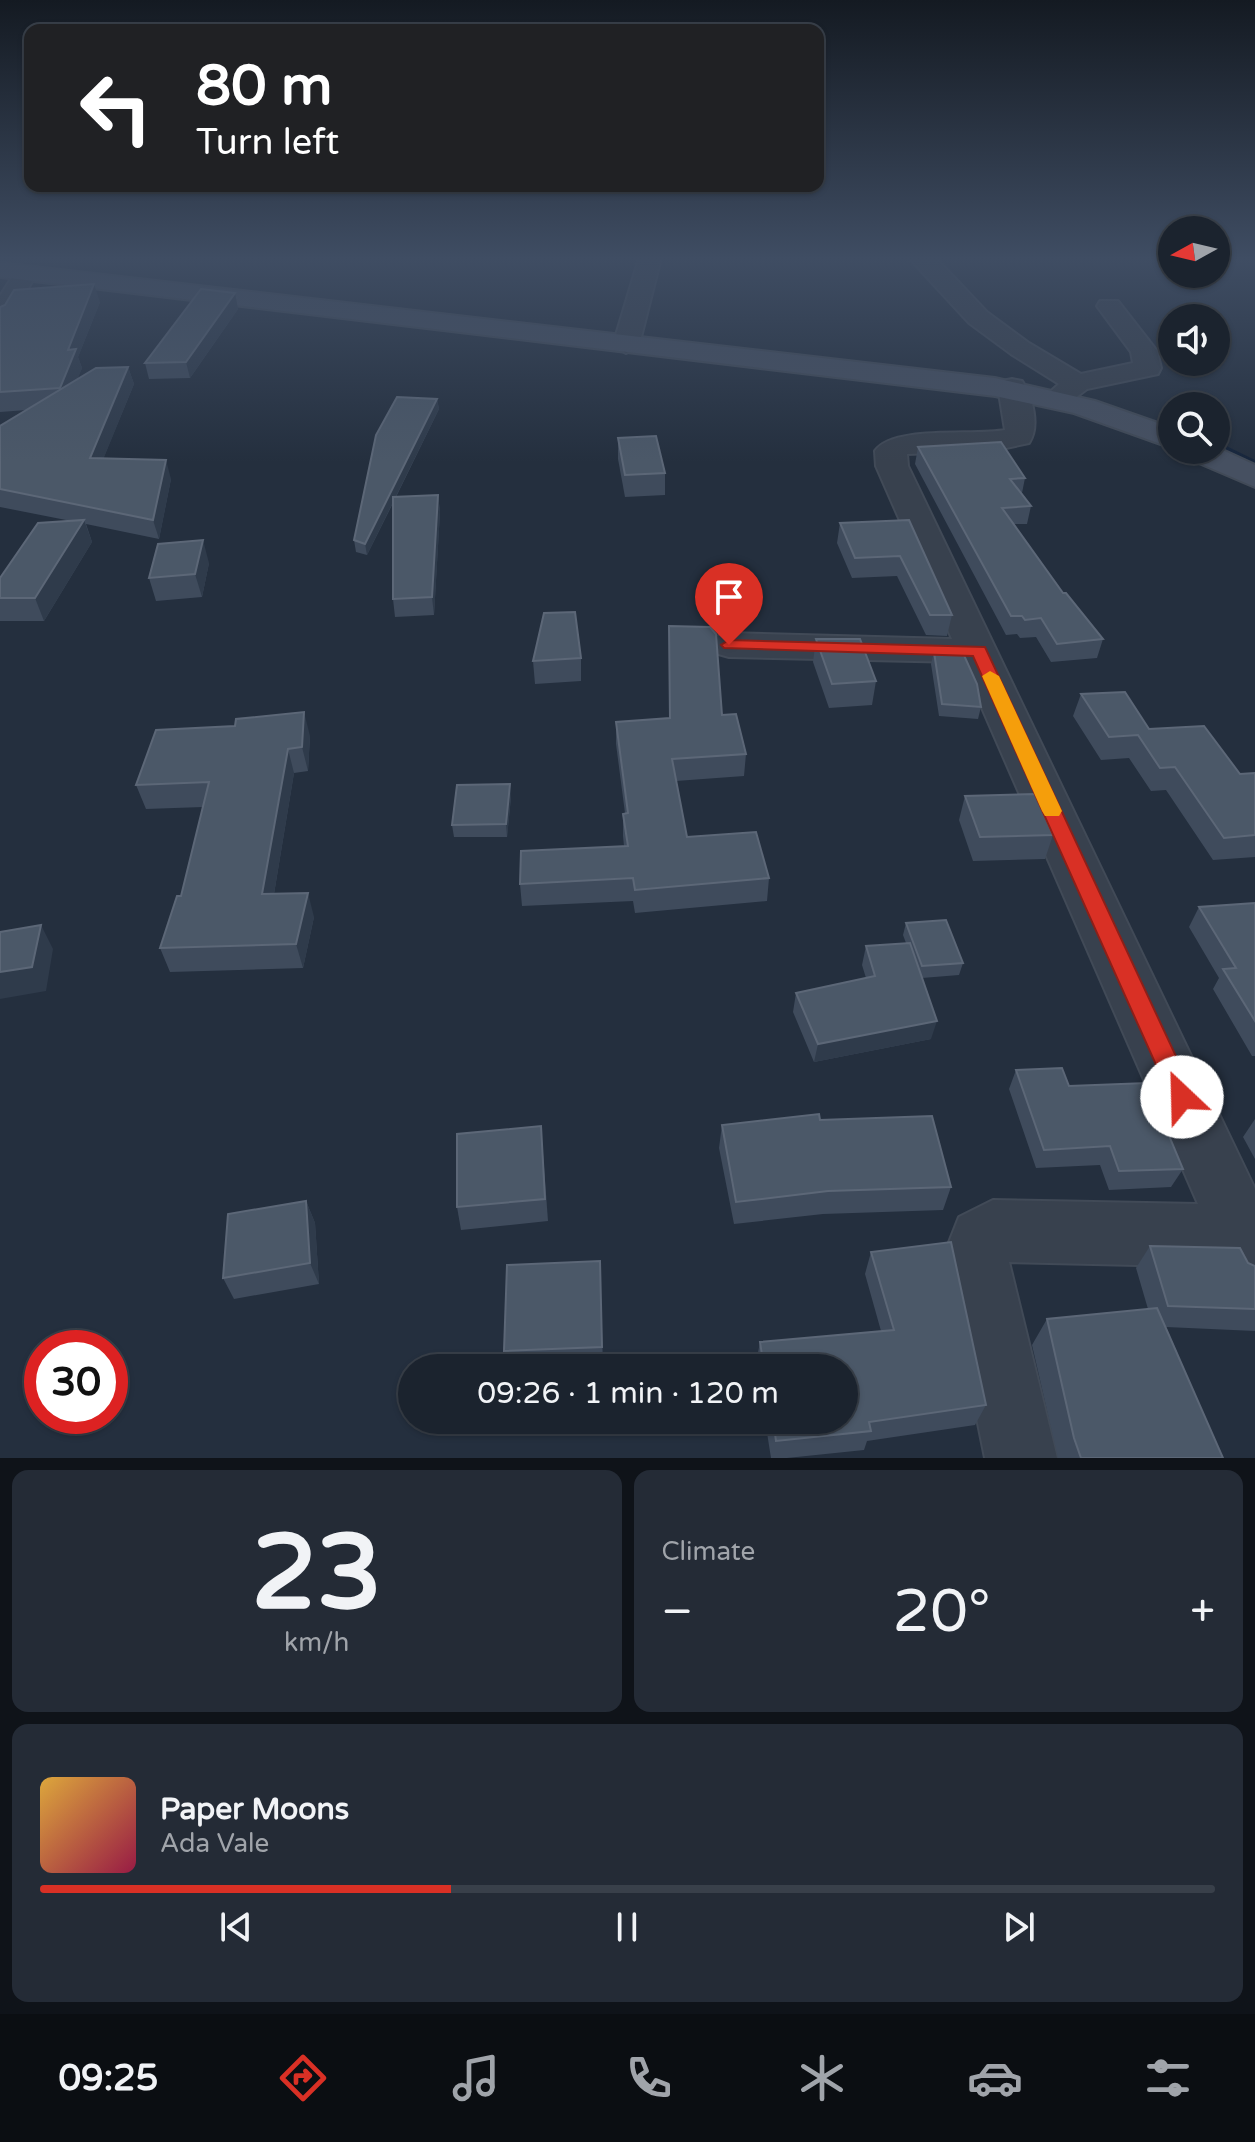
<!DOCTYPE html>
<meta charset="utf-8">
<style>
:root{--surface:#1b232e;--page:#242b36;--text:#f1f3f6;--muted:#a0a4aa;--line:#39404a;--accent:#d93025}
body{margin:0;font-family:"Varela Round",sans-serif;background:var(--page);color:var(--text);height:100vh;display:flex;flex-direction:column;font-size:30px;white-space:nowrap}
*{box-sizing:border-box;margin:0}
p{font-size:26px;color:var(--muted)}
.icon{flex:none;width:44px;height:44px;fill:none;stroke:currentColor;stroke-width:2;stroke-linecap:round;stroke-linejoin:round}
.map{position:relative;height:1458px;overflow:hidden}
.drawer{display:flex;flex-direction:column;gap:12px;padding:12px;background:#0f1319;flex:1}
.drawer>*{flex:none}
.hud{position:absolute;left:24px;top:24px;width:800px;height:168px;border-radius:16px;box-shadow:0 2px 6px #0004,0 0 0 2px var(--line);background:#202124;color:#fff;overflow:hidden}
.needle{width:52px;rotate:262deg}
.fabs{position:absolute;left:1158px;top:216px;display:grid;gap:16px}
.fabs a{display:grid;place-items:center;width:72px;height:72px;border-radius:50%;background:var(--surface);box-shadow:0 2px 6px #0004,0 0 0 2px var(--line);font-size:40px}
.speed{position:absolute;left:24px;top:1330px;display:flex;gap:16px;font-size:40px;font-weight:700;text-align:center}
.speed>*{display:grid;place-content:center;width:104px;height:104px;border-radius:50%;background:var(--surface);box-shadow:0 2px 6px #0004,0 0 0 2px var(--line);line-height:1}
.speed .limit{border:12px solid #d22;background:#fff;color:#111}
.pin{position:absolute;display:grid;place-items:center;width:68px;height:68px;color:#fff;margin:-82px -34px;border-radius:50% 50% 50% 0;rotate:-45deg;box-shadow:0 0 8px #0007}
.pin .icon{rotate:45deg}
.me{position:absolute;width:88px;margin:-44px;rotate:336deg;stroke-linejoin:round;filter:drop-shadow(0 0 6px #0008)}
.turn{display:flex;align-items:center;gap:28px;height:168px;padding:0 40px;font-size:36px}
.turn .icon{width:104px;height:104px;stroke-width:2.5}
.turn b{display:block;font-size:56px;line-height:68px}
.big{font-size:60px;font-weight:600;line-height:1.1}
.drawer .card{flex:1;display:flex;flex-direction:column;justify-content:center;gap:12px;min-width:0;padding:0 28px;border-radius:16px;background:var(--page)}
.drawer .dial{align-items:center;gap:0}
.dial b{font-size:104px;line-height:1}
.song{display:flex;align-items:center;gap:24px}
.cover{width:96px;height:96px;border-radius:12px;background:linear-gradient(135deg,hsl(40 70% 55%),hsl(340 70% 35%))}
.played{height:8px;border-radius:4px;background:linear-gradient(90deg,var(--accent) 35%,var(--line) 35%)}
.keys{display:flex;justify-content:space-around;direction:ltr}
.heat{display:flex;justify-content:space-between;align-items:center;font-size:44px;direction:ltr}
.drawer .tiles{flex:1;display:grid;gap:12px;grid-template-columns:1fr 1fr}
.card:last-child{grid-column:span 2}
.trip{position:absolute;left:398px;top:1354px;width:460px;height:80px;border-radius:40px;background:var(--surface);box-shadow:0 2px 6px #0004,0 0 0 2px var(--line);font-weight:600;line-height:80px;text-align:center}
.tab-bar{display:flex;height:128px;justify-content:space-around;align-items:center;background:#0b0e12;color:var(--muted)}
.tab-bar .icon{width:56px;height:56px}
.tab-bar .on{color:var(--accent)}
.tab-bar b{font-size:36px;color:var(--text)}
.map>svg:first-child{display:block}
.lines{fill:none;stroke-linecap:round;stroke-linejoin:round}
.stream{fill:#17263c;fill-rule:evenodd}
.street-casing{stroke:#414a57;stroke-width:4}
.secondary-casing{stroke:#414a57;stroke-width:4}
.street{fill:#38414e;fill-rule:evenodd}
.secondary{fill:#465061;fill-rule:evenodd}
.wall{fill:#3f4b5c}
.shaded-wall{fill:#2f3b4b}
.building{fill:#4b5868;stroke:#5c6777;stroke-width:2}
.route{fill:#d93025;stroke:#8d1f18;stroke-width:2}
.slow{fill:#f59e0b}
</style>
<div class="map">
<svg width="1255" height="1458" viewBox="0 0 1255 1458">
<rect width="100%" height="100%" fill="#242f3e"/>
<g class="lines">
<g class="stream">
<polygon points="1168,420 1172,420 1172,426 1168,424"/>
<polygon points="1216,441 1255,460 1255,466 1216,447"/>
</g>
<g class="street-casing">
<g id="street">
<polygon points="639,258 661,258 639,345 626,353 613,345"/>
<polygon points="909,258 936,258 987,312 1029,343 1081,374 1133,363 1131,352 1097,306 1100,301 1118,301 1157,351 1161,368 1158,374 1087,389 1066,405 1046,405 1042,399 1059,384 1011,354 969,323"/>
<polygon points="26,266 37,273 9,321 0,323 0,296 18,268"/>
<path d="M1012,379L1022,381C1033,397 1040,427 1029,443L992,451L907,454L908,466L1255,1189V1291L1232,1282L1226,1267L1009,1262L1057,1458H985L944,1255L959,1217L993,1200L1198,1204L962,662L729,657L715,653L710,645L715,637L729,633L952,639L876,466L875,451C893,425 974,436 1005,430L998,387L1002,381Z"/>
</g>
</g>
<g class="secondary-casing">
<g id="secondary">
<polygon points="0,263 995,378 1095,401 1172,428 1172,448 1074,413 995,396 0,277"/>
<polygon points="1216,447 1255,465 1255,487 1185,457 1180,450 1216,450"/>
</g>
</g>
<use href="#street" class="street"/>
<use href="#secondary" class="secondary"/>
</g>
<g class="wall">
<polygon points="235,293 238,309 190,378 149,379 145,363"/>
<polygon points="100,302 78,357 82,368 77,379 128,367 134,384 103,459 171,479 159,539 86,524 92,542 44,621 0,621 0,578 71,521 0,507 0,426 27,410 0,412 0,307"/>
<polygon points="437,399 439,409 396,497 438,495 440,512 434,615 395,617 393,599 393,503 367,555 356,552 354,540"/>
<polygon points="618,438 665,473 665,495 625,497 618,459"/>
<polygon points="918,447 1025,478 1022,493 1031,506 1027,524 1013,524 1063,593 1103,639 1097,658 1051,662 1036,637 1020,638 1017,634 1006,635 915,464"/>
<polygon points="909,520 952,615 947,636 926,635 897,576 852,578 837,543 840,523"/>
<polygon points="209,563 202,597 156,601 149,578"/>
<polygon points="669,626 746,754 744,776 676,781 687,837 769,878 767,901 635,913 633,901 522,906 520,884 624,846 623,836 623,814 625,813 616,744 616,722 669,718"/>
<polygon points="816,639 876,681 872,705 829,708 813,662"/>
<polygon points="934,652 981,707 978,719 939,716 931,664"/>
<polygon points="581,658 581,681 535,684 533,661"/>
<polygon points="1081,694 1240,774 1255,773 1255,857 1213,860 1166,790 1151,791 1129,758 1101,760 1073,716"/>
<polygon points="235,726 310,736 308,771 294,773 274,894 314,917 303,968 170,972 160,948 181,896 203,807 146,809 136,785"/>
<polygon points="965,796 1053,835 1045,859 973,861 959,820"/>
<polygon points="511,797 507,837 454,837 452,825"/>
<polygon points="1255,903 1255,1056 1252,1056 1213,989 1219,978 1189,927 1199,907"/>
<polygon points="906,923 963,963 959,975 922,978 931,1039 814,1062 793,1012 796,993 866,978 862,965 866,946 906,943 903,935"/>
<polygon points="1016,1070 1069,1086 1183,1169 1171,1187 1109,1190 1100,1165 1036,1168 1009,1089"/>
<polygon points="1255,1119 1255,1159 1243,1137"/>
<polygon points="820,1120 951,1187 943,1210 823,1214 734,1224 719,1148 722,1125"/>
<polygon points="541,1126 548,1221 461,1230 457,1207"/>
<polygon points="306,1201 315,1223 319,1284 234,1299 223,1278"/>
<polygon points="1150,1246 1248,1263 1255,1266 1255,1331 1166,1327 1223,1458 1058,1458 1032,1345 1047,1319 1148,1309 1136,1268"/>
<polygon points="871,1252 986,1405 975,1425 867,1441 864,1450 787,1458 771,1458 765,1420 844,1420 844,1368 757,1368 756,1363 760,1342 881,1331 865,1274"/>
<polygon points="600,1261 603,1367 507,1368 504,1351"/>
</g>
<g class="shaded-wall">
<polygon points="94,284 100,302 78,357 82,368 67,407 60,388 68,350"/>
<polygon points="235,293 238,309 190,378 186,362"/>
<polygon points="128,367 134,384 96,477 90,458"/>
<polygon points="437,399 439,409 367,555 365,544"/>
<polygon points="166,460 171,479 159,539 153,520"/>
<polygon points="438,495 440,512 434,615 432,597"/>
<polygon points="84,520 92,542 44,621 35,598"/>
<polygon points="203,540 209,563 202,597 195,574"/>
<polygon points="304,712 310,736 308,771 302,747"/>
<polygon points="288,749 294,773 270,918 262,894"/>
<polygon points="510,784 511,797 507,837 506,824"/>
<polygon points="308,893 314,917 303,968 296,944"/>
<polygon points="41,925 53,949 46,991 0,999 0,972"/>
<polygon points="937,1021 931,1039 814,1062 818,1044"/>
<polygon points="306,1201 315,1223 319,1284 310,1263"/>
</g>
<g class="building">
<polygon points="94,284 68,350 76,349 60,388 0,392 0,307 5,305 14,290"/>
<polygon points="201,289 235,293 186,362 145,363"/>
<polygon points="128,367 90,458 166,460 153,520 0,489 0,426 96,368"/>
<polygon points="397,397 437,399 365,544 354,540 376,435"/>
<polygon points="656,436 665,473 625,475 618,438"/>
<polygon points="1001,442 1025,478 1010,479 1031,506 1002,508 1063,593 1066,593 1103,639 1057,644 1041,618 1025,620 1022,616 1011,616 918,447"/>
<polygon points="438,495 432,597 393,599 393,497"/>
<polygon points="84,520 35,598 0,598 0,578 38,523"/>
<polygon points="909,520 952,615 930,615 900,556 855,558 840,523"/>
<polygon points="203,540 195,574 149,578 158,544"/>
<polygon points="575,612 581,658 533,661 544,613"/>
<polygon points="669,626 710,627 716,634 722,715 736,714 746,754 672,759 687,837 756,832 769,878 635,890 633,878 520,884 521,851 628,846 623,814 628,813 616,722 670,718"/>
<polygon points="816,639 860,639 876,681 832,684"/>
<polygon points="934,652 963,653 977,684 981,707 942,704"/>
<polygon points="1125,692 1149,729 1204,726 1240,774 1255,773 1255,835 1224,838 1175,767 1160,768 1138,735 1109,737 1081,694"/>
<polygon points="304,712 302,747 288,749 262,894 308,893 296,944 160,948 177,896 181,896 209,782 136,785 156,730 235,726 236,719"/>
<polygon points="510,784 506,824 452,825 457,785"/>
<polygon points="1035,794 1053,835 980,837 965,796"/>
<polygon points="1255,903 1255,1021 1223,969 1236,968 1199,907"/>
<polygon points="946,920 963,963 922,966 906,923"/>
<polygon points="41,925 32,967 0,972 0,932"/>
<polygon points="910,943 937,1021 818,1044 796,993 875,976 866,946"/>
<polygon points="1062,1068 1069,1086 1147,1083 1183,1169 1119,1171 1110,1146 1044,1150 1016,1070"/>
<polygon points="819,1114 820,1120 932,1116 951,1187 828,1191 736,1202 722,1125"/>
<polygon points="541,1126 545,1199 457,1207 457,1134"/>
<polygon points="306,1201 310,1263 223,1278 228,1214"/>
<polygon points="951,1242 986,1405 869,1422 871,1431 776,1441 773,1420 844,1420 844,1368 764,1368 760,1342 894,1330 871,1252"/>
<polygon points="1150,1246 1240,1248 1248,1263 1255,1266 1255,1309 1168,1306"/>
<polygon points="600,1261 602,1347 504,1351 507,1265"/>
<polygon points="1157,1308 1223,1458 1081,1458 1074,1438 1047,1319"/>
</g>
<linearGradient id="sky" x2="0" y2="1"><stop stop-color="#141a22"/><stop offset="0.56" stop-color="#3f4d63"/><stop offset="1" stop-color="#3f4d63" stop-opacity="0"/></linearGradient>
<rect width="1255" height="462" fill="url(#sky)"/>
<polygon class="route" points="729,640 985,647 1195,1097 1191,1105 1182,1108 1174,1105 973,656 724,648 721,645"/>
<polygon class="slow" points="990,671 999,676 1062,811 1059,816 1045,816 1042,811 982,676"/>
</svg>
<div class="fabs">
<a><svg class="needle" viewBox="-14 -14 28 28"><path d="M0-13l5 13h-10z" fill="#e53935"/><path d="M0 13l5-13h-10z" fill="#a0a4aa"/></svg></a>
<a><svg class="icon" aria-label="sound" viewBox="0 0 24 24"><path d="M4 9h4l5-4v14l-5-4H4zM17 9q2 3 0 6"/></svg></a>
<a><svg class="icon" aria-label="search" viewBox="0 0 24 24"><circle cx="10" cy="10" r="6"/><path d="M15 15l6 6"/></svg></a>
</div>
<div class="speed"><div class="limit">30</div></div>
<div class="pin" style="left:729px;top:645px;background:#d93025"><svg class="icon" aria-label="arrive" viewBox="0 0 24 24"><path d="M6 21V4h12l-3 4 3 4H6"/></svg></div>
<svg class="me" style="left:1182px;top:1097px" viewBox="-20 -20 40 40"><circle r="19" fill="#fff"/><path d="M0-13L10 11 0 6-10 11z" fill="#d93025"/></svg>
<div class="trip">09:26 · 1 min · 120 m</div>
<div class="hud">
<div class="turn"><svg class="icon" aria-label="left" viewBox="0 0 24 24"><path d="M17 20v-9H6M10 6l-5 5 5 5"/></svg><div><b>80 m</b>Turn left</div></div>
</div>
</div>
<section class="drawer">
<div class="tiles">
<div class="card dial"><b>23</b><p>km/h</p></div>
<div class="card"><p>Climate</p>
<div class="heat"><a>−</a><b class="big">20°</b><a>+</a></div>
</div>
<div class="card">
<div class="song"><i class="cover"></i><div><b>Paper Moons</b><p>Ada Vale</p></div></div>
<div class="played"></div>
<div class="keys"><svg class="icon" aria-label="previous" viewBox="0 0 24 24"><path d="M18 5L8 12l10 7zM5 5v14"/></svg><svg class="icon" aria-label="pause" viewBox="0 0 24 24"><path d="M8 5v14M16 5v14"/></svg><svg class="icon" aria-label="next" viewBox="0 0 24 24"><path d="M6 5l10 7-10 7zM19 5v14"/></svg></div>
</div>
</div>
</section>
<nav class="tab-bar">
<b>09:25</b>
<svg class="icon on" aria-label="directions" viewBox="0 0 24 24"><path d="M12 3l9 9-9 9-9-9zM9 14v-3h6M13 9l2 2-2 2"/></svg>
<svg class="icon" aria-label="music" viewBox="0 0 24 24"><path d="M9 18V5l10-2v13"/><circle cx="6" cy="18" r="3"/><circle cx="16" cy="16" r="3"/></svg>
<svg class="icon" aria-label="phone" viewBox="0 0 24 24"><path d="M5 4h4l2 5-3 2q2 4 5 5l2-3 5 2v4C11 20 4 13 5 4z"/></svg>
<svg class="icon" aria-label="climate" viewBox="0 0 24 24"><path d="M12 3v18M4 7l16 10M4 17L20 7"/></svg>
<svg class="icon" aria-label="car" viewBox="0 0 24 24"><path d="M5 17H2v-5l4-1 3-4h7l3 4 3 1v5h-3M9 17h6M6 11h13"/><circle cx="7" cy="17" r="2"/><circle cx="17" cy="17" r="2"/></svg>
<svg class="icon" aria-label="filters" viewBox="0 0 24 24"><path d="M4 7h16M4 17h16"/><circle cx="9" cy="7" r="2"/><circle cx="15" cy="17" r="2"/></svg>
</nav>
